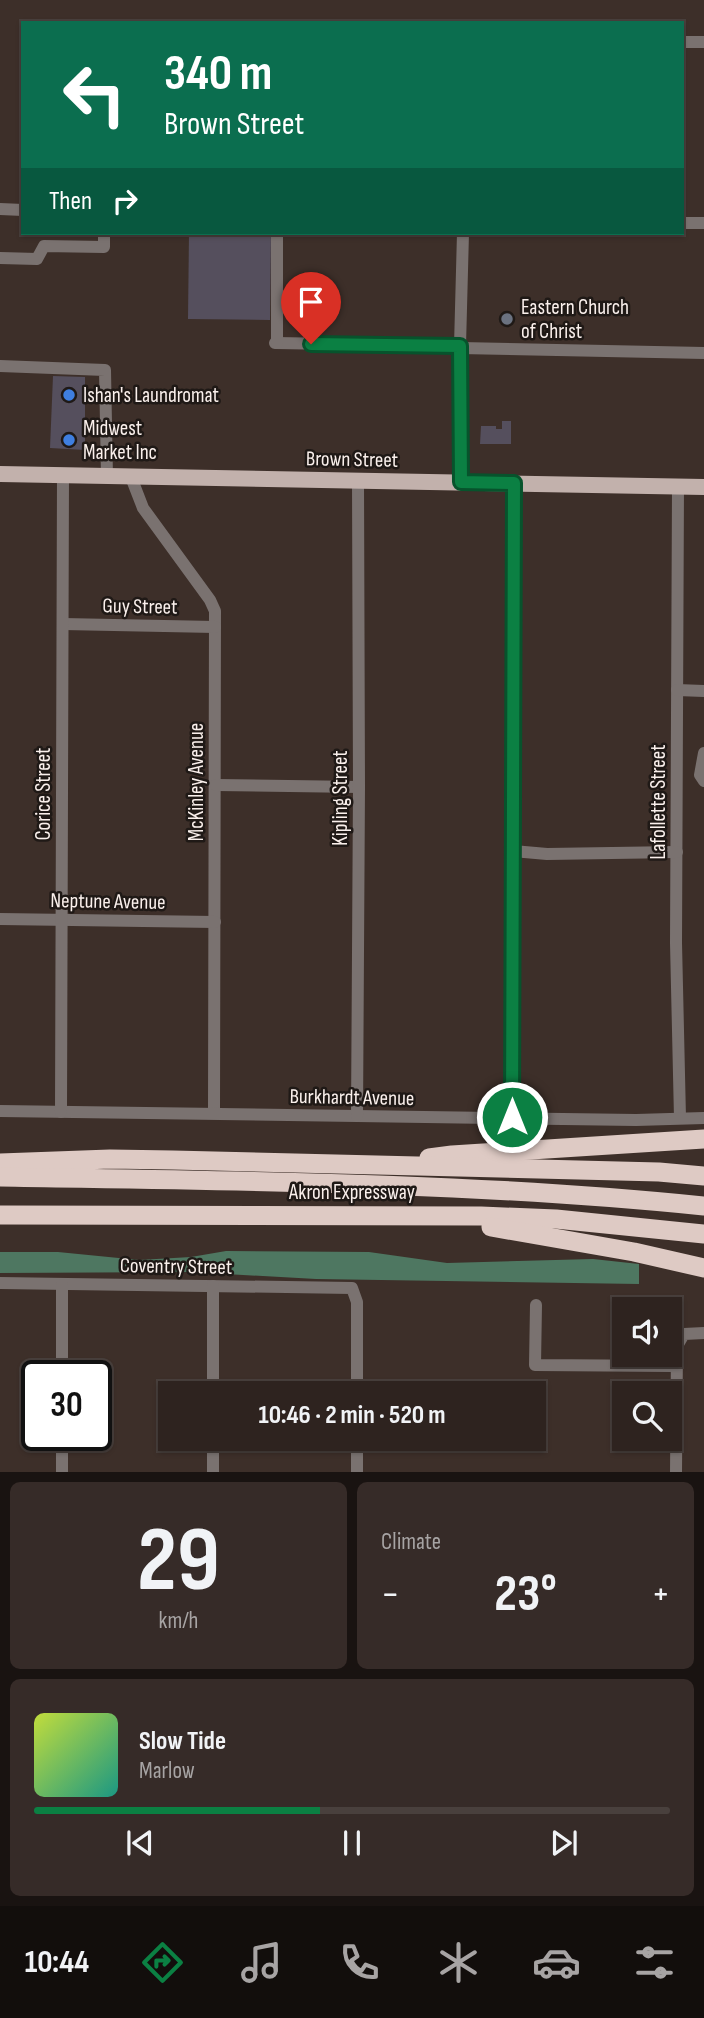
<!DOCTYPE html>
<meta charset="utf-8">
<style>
:root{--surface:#2e231f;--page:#362b28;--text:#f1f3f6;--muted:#a7a4a4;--line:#49403d;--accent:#0b8043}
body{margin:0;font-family:"Sofia Sans Condensed",sans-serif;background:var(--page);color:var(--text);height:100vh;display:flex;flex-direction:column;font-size:26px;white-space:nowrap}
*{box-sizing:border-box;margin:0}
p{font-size:23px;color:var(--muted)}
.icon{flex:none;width:38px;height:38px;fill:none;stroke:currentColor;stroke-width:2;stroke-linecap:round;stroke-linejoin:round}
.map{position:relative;height:1472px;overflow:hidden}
.side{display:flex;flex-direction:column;gap:10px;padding:10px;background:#191311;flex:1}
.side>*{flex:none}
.hud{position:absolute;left:21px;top:21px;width:663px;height:214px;border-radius:0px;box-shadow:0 2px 5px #0004,0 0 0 2px var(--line);background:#0b6e4f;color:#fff;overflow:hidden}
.fabs{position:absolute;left:612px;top:1297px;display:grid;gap:14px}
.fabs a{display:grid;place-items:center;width:70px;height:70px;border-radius:0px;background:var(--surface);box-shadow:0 2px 5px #0004,0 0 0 2px var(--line);font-size:35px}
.speed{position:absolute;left:21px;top:1360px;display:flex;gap:14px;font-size:35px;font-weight:700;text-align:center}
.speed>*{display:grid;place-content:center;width:91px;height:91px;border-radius:50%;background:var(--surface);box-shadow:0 2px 5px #0004,0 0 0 2px var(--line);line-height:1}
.speed .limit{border:4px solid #111;border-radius:10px;background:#fff;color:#111}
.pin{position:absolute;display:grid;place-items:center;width:60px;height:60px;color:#fff;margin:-72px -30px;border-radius:50% 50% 50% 0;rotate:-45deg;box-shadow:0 0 7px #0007}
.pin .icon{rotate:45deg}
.me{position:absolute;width:77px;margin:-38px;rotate:0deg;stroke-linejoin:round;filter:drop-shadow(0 0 5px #0008)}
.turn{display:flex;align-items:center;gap:24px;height:147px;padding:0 28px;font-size:32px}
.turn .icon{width:91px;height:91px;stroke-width:2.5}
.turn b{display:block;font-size:49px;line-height:60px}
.then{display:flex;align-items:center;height:66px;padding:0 28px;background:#0003;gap:14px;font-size:26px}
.big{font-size:52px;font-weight:700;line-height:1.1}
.side .card{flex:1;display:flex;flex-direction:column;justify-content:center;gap:10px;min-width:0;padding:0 24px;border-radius:10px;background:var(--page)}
.side .dial{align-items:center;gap:0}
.dial b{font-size:91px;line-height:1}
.song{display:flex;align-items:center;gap:21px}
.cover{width:84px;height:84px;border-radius:10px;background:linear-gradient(135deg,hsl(70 70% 55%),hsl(170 70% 35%))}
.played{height:7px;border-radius:4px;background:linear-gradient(90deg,var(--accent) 45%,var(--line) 45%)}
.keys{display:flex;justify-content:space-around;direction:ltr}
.heat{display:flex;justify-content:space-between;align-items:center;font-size:38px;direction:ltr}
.side .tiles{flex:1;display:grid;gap:10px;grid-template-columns:1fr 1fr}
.card:last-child{grid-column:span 2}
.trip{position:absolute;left:158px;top:1381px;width:388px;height:70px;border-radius:0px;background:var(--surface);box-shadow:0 2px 5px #0004,0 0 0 2px var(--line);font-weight:700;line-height:70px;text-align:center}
.tabs{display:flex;height:112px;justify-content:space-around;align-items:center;background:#120e0c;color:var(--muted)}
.tabs .icon{width:49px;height:49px}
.tabs .active{color:var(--accent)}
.tabs b{font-size:32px;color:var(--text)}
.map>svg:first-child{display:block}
.forest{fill:#4e7761}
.building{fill:#554f5d}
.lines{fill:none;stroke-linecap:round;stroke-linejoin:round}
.minor{stroke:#7a7270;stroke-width:12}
.major{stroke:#c2b1ac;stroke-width:16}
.highway{stroke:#decac4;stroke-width:19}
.route-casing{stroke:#07532c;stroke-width:18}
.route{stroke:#0b8043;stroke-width:12}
.worship-dot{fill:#6b7280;stroke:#1f1916;stroke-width:2.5}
.shop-dot{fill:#3f7fe0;stroke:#1f1916;stroke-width:2.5}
.labels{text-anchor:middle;stroke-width:5;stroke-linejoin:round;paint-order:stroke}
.poi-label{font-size:21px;fill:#faf0ec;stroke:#1f1916;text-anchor:start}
.street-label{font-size:21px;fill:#faf0ec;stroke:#1f1916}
</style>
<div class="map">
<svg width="704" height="1472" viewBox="0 0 704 1472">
<rect width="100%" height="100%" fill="#3d2f29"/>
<polygon class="forest" points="226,1251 369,1252 447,1263 593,1259 639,1264 639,1284 316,1279 191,1272 0,1273 0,1252 58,1252 139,1260 191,1257"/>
<g class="building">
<polygon points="189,233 271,233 270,320 188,319"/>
<polygon points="53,376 85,377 85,450 50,448"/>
<polygon points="502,421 511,421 511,444 480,444 481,426 496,426 496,429 502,429"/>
</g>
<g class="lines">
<g class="minor">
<polyline points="682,42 704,42"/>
<polyline points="0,209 23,210"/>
<polyline points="682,223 704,223"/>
<polyline points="0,258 37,259 44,246 104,247 104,233"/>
<polyline points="275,343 460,346"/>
<polyline points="277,343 277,233"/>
<polyline points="460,348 704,353"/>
<polyline points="0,366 105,370 107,477"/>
<polyline points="131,477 143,508 210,600 215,611 214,1113"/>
<polyline points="461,482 460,346 463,233"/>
<polyline points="678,486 676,943 680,1118"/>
<polyline points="63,624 215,627"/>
<polyline points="677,690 704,691"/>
<polyline points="704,753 700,775 704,781"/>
<polyline points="216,785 359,787"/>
<polyline points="513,851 547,854 677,852"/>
<polyline points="0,919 215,922"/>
<polyline points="0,1111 636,1120 704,1118"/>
<polyline points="61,1112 63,476"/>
<polyline points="357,1116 359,787 358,481"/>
<polyline points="512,1117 514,483"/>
<polyline points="0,1283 352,1288 357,1302 357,1393"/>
<polyline points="536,1305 535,1365 676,1366"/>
<polyline points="62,1376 62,1285"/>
<polyline points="213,1393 213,1286"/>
<polyline points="357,1438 357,1472"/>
<polyline points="62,1472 62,1435"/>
<polyline points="213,1472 213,1438"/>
<polyline points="676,1472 677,1346 684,1334 704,1333"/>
</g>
<polyline class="major" points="0,474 704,487"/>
<g class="highway">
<polyline points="429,1158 452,1155 704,1139"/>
<polyline points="0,1163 110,1159 173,1160 659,1172 704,1176"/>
<path d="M0,1177C235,1181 470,1182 704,1206"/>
<polyline points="0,1215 481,1216 556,1219 704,1234"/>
<polyline points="491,1227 634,1252 704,1268"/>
</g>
</g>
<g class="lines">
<g class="route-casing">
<polyline id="route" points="311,344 460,346 461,482 514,483 512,1117"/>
</g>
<use href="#route" class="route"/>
</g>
<circle class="worship-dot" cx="507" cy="319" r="7"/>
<g class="shop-dot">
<circle cx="69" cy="395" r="7"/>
<circle cx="69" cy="440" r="7"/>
</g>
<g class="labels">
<g class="poi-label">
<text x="521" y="314">Eastern Church<tspan x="521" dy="24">of Christ</tspan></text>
<text x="83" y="402">Ishan's Laundromat</text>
<text x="83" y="435">Midwest<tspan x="83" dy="24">Market Inc</tspan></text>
</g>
<g class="street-label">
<text transform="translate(352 459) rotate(1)" y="7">Brown Street</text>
<text transform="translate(140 606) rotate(1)" y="7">Guy Street</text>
<text transform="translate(196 782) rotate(-90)" y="7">McKinley Avenue</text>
<text transform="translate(43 794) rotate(-90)" y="7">Corice Street</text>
<text transform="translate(340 798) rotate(-90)" y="7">Kipling Street</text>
<text transform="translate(658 802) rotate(-90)" y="7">Lafollette Street</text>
<text transform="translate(108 901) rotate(1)" y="7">Neptune Avenue</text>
<text transform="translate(352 1097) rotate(1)" y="7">Burkhardt Avenue</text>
<text x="352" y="1199">Akron Expressway</text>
<text transform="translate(176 1266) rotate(1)" y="7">Coventry Street</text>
</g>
</g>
</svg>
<div class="fabs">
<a><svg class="icon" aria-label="sound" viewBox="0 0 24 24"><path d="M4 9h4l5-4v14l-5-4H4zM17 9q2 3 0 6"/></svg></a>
<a><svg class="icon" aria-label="search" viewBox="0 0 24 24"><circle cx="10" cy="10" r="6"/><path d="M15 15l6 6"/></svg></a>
</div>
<div class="speed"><div class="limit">30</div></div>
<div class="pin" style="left:311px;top:344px;background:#d93025"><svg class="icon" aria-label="arrive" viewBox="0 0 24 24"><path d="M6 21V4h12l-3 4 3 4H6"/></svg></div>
<svg class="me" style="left:512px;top:1117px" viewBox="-20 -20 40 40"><circle r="17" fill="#0b8043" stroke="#fff" stroke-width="3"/><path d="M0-11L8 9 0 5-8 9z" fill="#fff"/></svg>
<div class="trip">10:46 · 2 min · 520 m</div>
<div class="hud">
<div class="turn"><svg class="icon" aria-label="left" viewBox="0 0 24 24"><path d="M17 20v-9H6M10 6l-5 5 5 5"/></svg><div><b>340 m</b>Brown Street</div></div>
<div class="then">Then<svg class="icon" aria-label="right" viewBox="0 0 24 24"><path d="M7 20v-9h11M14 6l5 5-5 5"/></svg></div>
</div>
</div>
<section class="side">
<div class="tiles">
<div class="card dial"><b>29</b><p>km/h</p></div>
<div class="card"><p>Climate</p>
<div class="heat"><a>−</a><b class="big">23°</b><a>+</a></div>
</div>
<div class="card">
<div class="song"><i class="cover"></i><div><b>Slow Tide</b><p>Marlow</p></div></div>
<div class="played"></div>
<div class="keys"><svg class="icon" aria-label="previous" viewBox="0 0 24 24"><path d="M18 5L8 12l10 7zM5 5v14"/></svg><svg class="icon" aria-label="pause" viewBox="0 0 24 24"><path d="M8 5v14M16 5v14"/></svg><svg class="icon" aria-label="next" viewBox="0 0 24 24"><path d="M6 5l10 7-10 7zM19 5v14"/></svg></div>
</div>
</div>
</section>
<nav class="tabs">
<b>10:44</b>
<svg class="icon active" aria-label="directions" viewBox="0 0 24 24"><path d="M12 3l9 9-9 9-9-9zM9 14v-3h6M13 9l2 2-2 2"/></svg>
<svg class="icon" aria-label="music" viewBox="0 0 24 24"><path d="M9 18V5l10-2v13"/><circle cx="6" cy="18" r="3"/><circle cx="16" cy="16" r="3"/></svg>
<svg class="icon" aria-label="phone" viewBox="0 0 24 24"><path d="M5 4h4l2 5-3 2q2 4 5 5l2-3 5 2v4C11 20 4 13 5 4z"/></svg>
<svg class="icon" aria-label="climate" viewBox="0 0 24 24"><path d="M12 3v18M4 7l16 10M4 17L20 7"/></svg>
<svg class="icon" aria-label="car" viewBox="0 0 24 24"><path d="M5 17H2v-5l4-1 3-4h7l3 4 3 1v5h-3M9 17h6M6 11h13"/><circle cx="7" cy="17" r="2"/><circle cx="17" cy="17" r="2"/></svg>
<svg class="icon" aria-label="filters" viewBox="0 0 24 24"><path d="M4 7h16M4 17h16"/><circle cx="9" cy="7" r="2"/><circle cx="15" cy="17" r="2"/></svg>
</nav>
